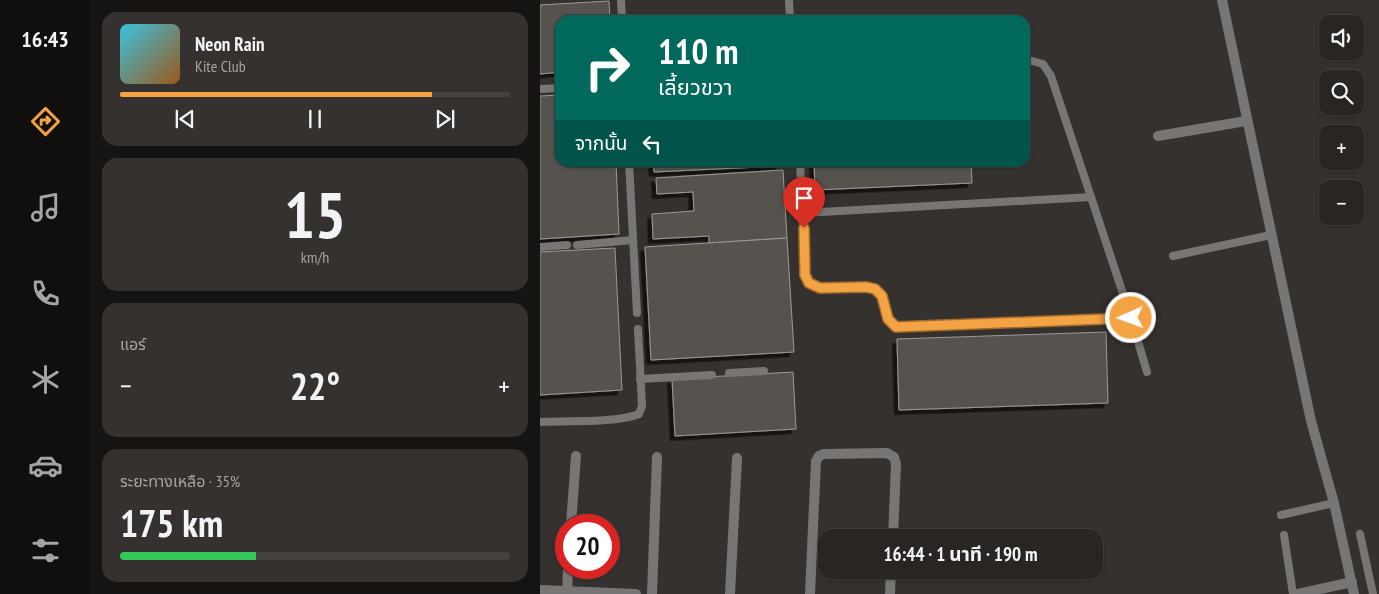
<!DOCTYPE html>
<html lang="th">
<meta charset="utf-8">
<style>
:root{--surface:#282522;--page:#34312f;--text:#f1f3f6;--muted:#a5a5a5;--line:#444240;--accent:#f4a344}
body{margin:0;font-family:"PT Sans Narrow","Noto Sans Thai",sans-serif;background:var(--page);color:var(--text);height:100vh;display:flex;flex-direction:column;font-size:19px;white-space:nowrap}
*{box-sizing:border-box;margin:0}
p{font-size:16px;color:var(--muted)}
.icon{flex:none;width:28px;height:28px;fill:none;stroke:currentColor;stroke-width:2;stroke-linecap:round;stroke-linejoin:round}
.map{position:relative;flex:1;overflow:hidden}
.details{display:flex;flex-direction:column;gap:12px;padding:12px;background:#161413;width:450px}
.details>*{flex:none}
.top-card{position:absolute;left:15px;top:15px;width:475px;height:152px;border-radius:15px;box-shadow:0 1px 4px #0004,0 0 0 1px var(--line);background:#00695c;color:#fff;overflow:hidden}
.buttons{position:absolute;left:779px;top:15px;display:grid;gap:10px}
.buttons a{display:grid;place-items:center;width:45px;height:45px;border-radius:10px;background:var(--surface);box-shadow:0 1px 4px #0004,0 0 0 1px var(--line);font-size:25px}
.speed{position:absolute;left:15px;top:514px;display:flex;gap:10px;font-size:25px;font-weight:700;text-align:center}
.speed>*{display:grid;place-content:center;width:65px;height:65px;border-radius:50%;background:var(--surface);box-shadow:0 1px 4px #0004,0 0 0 1px var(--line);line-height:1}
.speed .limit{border:8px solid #d22;background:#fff;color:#111}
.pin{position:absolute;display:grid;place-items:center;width:42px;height:42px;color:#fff;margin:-51px -21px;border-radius:50% 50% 50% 0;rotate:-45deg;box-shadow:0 0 5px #0007}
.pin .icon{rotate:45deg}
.me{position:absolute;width:55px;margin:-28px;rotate:268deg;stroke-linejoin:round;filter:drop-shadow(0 0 4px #0008)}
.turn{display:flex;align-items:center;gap:18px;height:105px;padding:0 20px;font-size:22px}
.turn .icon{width:65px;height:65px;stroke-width:2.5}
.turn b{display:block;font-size:35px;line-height:42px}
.then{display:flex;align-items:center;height:48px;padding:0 20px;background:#0003;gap:10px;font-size:19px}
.big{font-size:38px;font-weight:700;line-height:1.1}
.details .widget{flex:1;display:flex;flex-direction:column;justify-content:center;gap:8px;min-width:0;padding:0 18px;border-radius:15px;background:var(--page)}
.details .dial{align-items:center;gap:0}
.dial b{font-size:65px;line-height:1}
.song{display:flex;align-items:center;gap:15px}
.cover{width:60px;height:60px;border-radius:8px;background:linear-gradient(135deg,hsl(190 70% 55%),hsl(30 70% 35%))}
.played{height:5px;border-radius:2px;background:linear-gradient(90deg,var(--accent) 80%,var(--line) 80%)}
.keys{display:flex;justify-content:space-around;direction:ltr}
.heat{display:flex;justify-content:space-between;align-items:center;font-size:28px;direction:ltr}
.charge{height:8px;border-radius:4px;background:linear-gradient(90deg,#34c759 35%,var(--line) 0)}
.trip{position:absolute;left:278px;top:529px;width:285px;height:50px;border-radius:15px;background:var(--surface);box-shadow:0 1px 4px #0004,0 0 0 1px var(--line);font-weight:700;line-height:50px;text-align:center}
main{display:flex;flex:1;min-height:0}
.dock{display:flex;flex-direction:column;width:90px;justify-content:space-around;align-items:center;background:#100f0e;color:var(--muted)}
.dock .icon{width:35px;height:35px}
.dock .on{color:var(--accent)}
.dock b{font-size:22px;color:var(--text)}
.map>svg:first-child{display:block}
.building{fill:#57534f;stroke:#9e9995;filter:url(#shadow)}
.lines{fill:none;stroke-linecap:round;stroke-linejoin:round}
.lane{stroke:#777674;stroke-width:8}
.street{stroke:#777674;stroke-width:10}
.route-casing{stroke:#9f6a2c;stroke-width:12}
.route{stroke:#f4a344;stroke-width:9}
</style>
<main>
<nav class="dock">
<b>16:43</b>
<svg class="icon on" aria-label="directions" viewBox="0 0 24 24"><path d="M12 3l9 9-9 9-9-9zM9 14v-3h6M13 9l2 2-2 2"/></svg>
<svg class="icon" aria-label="music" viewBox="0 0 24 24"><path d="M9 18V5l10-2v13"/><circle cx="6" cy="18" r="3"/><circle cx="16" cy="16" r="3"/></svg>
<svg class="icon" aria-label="phone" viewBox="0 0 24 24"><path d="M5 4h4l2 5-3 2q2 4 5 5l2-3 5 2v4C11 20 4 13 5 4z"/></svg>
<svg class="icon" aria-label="climate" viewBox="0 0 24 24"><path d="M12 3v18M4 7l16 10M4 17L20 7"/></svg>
<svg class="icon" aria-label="car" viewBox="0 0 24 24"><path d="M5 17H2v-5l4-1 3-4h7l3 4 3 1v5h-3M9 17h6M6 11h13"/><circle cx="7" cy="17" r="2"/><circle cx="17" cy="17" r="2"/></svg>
<svg class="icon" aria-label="filters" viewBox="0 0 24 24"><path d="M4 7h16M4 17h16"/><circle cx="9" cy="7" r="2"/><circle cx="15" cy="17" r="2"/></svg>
</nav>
<section class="details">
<div class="widget">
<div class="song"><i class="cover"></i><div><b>Neon Rain</b><p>Kite Club</p></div></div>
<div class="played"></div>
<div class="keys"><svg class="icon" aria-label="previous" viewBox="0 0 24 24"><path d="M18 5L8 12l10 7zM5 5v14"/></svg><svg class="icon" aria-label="pause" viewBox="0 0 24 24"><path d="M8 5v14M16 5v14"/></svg><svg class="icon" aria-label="next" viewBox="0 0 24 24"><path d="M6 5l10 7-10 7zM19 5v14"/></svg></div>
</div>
<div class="widget dial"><b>15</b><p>km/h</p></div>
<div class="widget"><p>แอร์</p>
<div class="heat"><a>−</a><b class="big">22°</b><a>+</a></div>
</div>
<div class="widget"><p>ระยะทางเหลือ · 35%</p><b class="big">175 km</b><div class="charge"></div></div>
</section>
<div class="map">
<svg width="839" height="594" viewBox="0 0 839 594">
<defs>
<filter id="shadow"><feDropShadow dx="-4.5" dy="4.5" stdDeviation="0" flood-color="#0009"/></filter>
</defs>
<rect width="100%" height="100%" fill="#35312e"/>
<g class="building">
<polygon points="69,1 70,20 20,20 20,72 0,74 0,5"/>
<polygon points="20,95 20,162 76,162 79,234 0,239 0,96"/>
<polygon points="113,162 240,162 240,166 114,172"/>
<polygon points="274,162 431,162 432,183 275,190"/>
<polygon points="243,170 247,238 169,243 169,236 113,239 112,214 154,211 153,192 117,194 116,178"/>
<polygon points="247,238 254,352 111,360 105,247"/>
<polygon points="75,248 82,390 0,395 0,252"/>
<polygon points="566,332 568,403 359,410 357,339"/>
<polygon points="253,372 256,429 135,436 132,379"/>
</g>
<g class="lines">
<g class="lane">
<polyline points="81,0 82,20"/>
<polyline points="249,0 250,20"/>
<polyline points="485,61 492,61 503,64 511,76 591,318 607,372"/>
<polyline points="0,89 20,88"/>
<polyline points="89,162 97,313"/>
<path d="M260,162L265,275C280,303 317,277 336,290C346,297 343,308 348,318C349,321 353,324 355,327L591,318"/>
<polyline points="263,213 551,197"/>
<polyline points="37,245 93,240"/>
<polyline points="0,247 27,245"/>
<polyline points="633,256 731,235"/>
<polyline points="189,373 224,371"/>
<polyline points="100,379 172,375"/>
<path d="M0,422C25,421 78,423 99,414L102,406L98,329"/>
<polyline points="741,515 794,503"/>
<polyline points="820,534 833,594"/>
<polyline points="744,535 753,594"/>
</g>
<g class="street">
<polyline points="682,0 771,421 794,503 814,594"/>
<polyline points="618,136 706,121"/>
<polyline points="31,525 36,456"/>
<polyline points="0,590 96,594"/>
<polyline points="27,594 28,568"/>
<polyline points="112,594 117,457"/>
<polyline points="190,594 197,458"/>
<polyline points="270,594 276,461 279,456 284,454 347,453 354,457 356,464 353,538"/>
<polyline points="350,594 351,570"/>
<polyline points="758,594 812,582"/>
</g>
</g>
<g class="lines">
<g class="route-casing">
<polyline id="route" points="264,228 265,275 269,283 280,288 326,287 335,289 342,296 348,319 356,327 591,318"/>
</g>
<use href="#route" class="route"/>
</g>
</svg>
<div class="buttons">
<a><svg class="icon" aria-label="sound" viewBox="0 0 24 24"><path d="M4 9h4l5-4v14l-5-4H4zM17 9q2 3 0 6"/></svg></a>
<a><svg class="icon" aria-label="search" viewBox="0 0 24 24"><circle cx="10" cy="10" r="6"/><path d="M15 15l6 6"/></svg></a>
<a>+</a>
<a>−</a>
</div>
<div class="speed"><div class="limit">20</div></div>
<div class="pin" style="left:264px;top:228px;background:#d93025"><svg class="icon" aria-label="arrive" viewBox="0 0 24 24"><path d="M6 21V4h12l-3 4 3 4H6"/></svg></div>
<svg class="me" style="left:591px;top:318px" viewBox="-20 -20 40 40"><circle r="17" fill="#f4a344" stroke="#fff" stroke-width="3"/><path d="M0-11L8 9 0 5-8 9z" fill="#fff"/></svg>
<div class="trip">16:44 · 1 นาที · 190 m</div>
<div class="top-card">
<div class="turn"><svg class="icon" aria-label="right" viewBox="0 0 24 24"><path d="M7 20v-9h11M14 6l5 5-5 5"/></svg><div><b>110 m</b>เลี้ยวขวา</div></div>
<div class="then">จากนั้น<svg class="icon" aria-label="left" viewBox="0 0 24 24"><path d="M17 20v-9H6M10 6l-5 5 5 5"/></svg></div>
</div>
</div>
</main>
